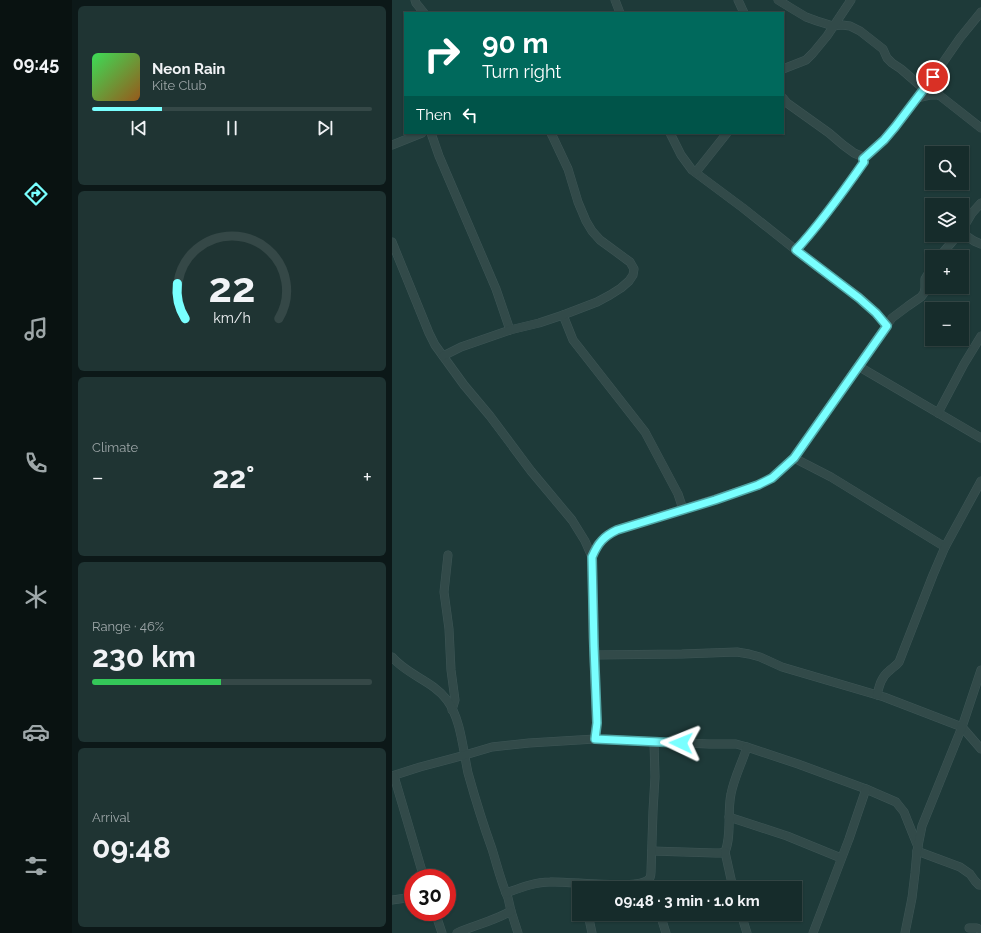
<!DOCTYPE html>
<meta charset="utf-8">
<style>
:root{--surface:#162c2b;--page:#1f3433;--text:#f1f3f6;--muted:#9ea7a9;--line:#354847;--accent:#79ffff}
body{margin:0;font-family:Raleway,sans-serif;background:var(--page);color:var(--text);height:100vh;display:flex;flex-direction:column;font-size:15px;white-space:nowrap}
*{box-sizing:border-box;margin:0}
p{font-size:13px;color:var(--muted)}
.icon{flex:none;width:22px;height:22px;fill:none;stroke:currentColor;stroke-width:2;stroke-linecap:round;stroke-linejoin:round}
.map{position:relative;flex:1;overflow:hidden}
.drawer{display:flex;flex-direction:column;gap:6px;padding:6px;background:#0c1818;width:320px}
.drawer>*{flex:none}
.top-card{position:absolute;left:12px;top:12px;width:380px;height:122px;border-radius:0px;box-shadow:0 1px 3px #0004,0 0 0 1px var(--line);background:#00695c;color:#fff;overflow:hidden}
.fabs{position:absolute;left:533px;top:146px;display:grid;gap:8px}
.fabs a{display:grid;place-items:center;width:44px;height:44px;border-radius:0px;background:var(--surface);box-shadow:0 1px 3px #0004,0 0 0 1px var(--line);font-size:20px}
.speed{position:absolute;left:12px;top:869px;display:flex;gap:8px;font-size:20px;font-weight:700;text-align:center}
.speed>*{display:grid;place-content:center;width:52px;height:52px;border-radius:50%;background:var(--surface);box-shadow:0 1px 3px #0004,0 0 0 1px var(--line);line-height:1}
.speed .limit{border:6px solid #d22;background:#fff;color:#111}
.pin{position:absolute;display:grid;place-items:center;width:34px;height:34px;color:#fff;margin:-17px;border:2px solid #fff;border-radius:50%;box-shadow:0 1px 4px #0007}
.me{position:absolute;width:44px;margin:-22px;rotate:272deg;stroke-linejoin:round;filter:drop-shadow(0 0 3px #0008)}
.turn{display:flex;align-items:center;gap:14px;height:84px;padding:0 12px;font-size:18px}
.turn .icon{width:52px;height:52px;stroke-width:2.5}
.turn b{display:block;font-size:28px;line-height:34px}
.then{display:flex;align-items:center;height:38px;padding:0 12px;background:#0003;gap:8px;font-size:15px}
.big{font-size:30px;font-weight:700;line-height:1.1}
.drawer .widget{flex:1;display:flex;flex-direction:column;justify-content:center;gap:6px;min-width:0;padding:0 14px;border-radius:6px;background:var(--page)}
.drawer .dial{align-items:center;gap:0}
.dial svg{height:104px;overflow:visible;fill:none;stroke:var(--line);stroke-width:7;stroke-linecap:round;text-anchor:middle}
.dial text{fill:var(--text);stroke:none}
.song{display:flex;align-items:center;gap:12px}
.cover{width:48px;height:48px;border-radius:6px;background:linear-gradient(135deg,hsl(130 70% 55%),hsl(30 70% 35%))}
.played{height:4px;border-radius:2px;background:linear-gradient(90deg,var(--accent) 25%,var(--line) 25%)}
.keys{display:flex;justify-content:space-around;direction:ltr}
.heat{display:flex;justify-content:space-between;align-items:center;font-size:22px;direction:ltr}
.charge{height:6px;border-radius:3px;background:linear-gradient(90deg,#34c759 46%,var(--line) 0)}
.trip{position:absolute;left:180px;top:881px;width:230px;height:40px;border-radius:0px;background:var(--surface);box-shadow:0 1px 3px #0004,0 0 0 1px var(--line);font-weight:700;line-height:40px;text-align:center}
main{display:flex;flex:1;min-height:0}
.menu{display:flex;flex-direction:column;width:72px;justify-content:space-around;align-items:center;background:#091211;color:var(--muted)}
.menu .icon{width:28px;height:28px}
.menu .on{color:var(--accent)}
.menu b{font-size:18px;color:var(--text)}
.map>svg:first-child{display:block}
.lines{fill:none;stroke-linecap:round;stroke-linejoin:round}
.street-casing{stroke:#3e5656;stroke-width:9}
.street{stroke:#324a49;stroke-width:8}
.route-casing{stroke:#4fa6a6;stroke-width:10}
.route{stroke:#79ffff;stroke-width:7}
</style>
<main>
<nav class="menu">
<b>09:45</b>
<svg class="icon on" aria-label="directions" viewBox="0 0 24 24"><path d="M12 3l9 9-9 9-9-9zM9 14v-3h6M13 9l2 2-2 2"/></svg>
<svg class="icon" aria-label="music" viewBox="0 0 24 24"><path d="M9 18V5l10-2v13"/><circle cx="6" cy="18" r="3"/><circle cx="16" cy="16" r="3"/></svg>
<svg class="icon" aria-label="phone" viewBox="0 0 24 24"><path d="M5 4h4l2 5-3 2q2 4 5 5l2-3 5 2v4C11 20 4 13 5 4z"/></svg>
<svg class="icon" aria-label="climate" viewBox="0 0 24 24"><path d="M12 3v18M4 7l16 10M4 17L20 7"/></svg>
<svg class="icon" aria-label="car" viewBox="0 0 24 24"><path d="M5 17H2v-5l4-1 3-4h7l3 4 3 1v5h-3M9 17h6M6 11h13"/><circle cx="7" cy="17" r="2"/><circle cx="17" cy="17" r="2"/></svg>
<svg class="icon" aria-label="filters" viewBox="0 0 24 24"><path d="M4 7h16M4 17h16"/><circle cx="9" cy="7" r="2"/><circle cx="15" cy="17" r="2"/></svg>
</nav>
<section class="drawer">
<div class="widget">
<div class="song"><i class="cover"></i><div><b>Neon Rain</b><p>Kite Club</p></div></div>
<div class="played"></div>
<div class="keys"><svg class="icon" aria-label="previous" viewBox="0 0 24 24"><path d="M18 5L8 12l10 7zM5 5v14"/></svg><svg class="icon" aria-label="pause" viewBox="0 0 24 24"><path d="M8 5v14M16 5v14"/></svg><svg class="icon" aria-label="next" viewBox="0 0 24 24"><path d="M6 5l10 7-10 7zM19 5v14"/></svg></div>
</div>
<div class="widget dial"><svg viewBox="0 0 100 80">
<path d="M14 69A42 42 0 1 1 86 69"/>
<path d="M14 69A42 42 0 0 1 8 42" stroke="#79ffff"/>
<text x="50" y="56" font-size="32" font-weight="700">22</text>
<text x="50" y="72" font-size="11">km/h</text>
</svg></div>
<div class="widget"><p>Climate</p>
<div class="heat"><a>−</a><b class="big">22°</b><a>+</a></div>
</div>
<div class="widget"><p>Range · 46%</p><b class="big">230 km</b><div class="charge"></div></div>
<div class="widget"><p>Arrival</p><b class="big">09:48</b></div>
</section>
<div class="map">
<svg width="589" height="933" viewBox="0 0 589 933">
<rect width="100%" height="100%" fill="#1e3a39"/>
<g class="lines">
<g class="street-casing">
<g id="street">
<polyline points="23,0 24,3 32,13"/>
<polyline points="223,0 228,13"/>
<polyline points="346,0 352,13"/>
<polyline points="386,0 399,8 414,17 425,21 441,26 450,25 458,26 468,31 491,49 495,58 500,63 509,69 532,89"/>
<polyline points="391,69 414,60 421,53 435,36 459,0"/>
<polyline points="541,77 547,95 589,128"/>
<polyline points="391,98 395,103 437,133 451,145 462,153 469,156 471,159"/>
<polyline points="525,98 538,95 547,95"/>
<polyline points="39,133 47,156 104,289 118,330"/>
<polyline points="278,133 289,155 300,170 351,208 424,266 467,297 484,313 495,326"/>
<polyline points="0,145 30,133"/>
<polyline points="304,172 335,133"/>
<polyline points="570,230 580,213 589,203"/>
<polyline points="570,233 582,241 589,244"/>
<polyline points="0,242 37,333 43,345 72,385 98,416 139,471 180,520 193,541 200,557"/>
<path d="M404,250C429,223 451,192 472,162L471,159L492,140L503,127L541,77L568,38L589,12"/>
<polyline points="547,257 566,235"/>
<polyline points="171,315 181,340 253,432 286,494 291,509"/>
<polyline points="51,356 69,347 118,330 147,323 171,315 205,302 218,295 229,288 237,281 241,275 242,269 238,262 208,240 200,231 194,221 186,202 176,169 159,133"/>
<polyline points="466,366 589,438"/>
<polyline points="546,413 572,364 589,336"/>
<polyline points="402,458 439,477 553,547"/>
<polyline points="56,555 52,592 57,629 59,670 63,700 60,710"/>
<polyline points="202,655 290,654 345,652 357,654 368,657 390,667 492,697 570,727 589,749"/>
<path d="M0,657C15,675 41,681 55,700C69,719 71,750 76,773C83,798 91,824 100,849C105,865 109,882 116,898L119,911L126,933"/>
<path d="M485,695C487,687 489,677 497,671C500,668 504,666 507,662L541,575L553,547L589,481"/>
<polyline points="203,739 205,723 201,637 200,557 206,544 216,535 225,530 323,499 366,485 380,478 402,458 466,366 500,318 516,306 529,297 532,293 533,288 533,279 540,267"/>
<polyline points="0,776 28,767 73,755 100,747 137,743 203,739 317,744 344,744 355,747 406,764 474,789 504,802 512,812 526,847"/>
<polyline points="2,776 32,878"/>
<polyline points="337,817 395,836 449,858"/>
<path d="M260,851L323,853H328L333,852C340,835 335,812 339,794C342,778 350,763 355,747"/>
<polyline points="525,851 568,867 578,874 583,881 587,885 589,885"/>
<polyline points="333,852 341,888"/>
<polyline points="256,880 259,888"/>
<path d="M114,893C128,888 143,882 158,882C177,881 243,890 256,880C259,878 259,875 259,872L261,811L263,777L262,742"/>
<polyline points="0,900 21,897"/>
<polyline points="43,912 50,933"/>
<polyline points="196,914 200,933"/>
<polyline points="268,914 274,933"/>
<polyline points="349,914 355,933"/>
<polyline points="577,928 585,928 589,930"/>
<path d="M65,933C83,925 102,921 119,911"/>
<polyline points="421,933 457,839 474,789"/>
<polyline points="513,933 520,898 523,873 525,851 530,826 570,727 589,670"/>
</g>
</g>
<use href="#street" class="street"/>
</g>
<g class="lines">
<g class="route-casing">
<path id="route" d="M289,743L203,739L205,723L202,646L200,557C206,543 212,536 225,530L323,500L366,485L380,478L402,458L495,326L484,313L467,298L404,250C429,223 451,192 472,162L471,159L492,140L503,127L541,77"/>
</g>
<use href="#route" class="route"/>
</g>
</svg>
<div class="fabs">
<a><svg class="icon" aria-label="search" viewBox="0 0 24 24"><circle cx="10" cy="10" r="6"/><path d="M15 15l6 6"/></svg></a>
<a><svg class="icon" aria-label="layers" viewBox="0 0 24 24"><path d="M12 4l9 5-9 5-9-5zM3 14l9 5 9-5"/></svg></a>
<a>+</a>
<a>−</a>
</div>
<div class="speed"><div class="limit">30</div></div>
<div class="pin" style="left:541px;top:77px;background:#d93025"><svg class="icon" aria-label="arrive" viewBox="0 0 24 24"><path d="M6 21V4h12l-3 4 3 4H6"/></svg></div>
<svg class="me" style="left:289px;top:743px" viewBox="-20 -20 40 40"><path d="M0-17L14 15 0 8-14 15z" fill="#79ffff" stroke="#fff" stroke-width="4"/></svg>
<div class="trip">09:48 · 3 min · 1.0 km</div>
<div class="top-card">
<div class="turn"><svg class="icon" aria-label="right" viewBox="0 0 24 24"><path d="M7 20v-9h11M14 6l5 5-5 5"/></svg><div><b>90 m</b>Turn right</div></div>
<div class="then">Then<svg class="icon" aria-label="left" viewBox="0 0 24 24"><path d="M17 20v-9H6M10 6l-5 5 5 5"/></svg></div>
</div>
</div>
</main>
